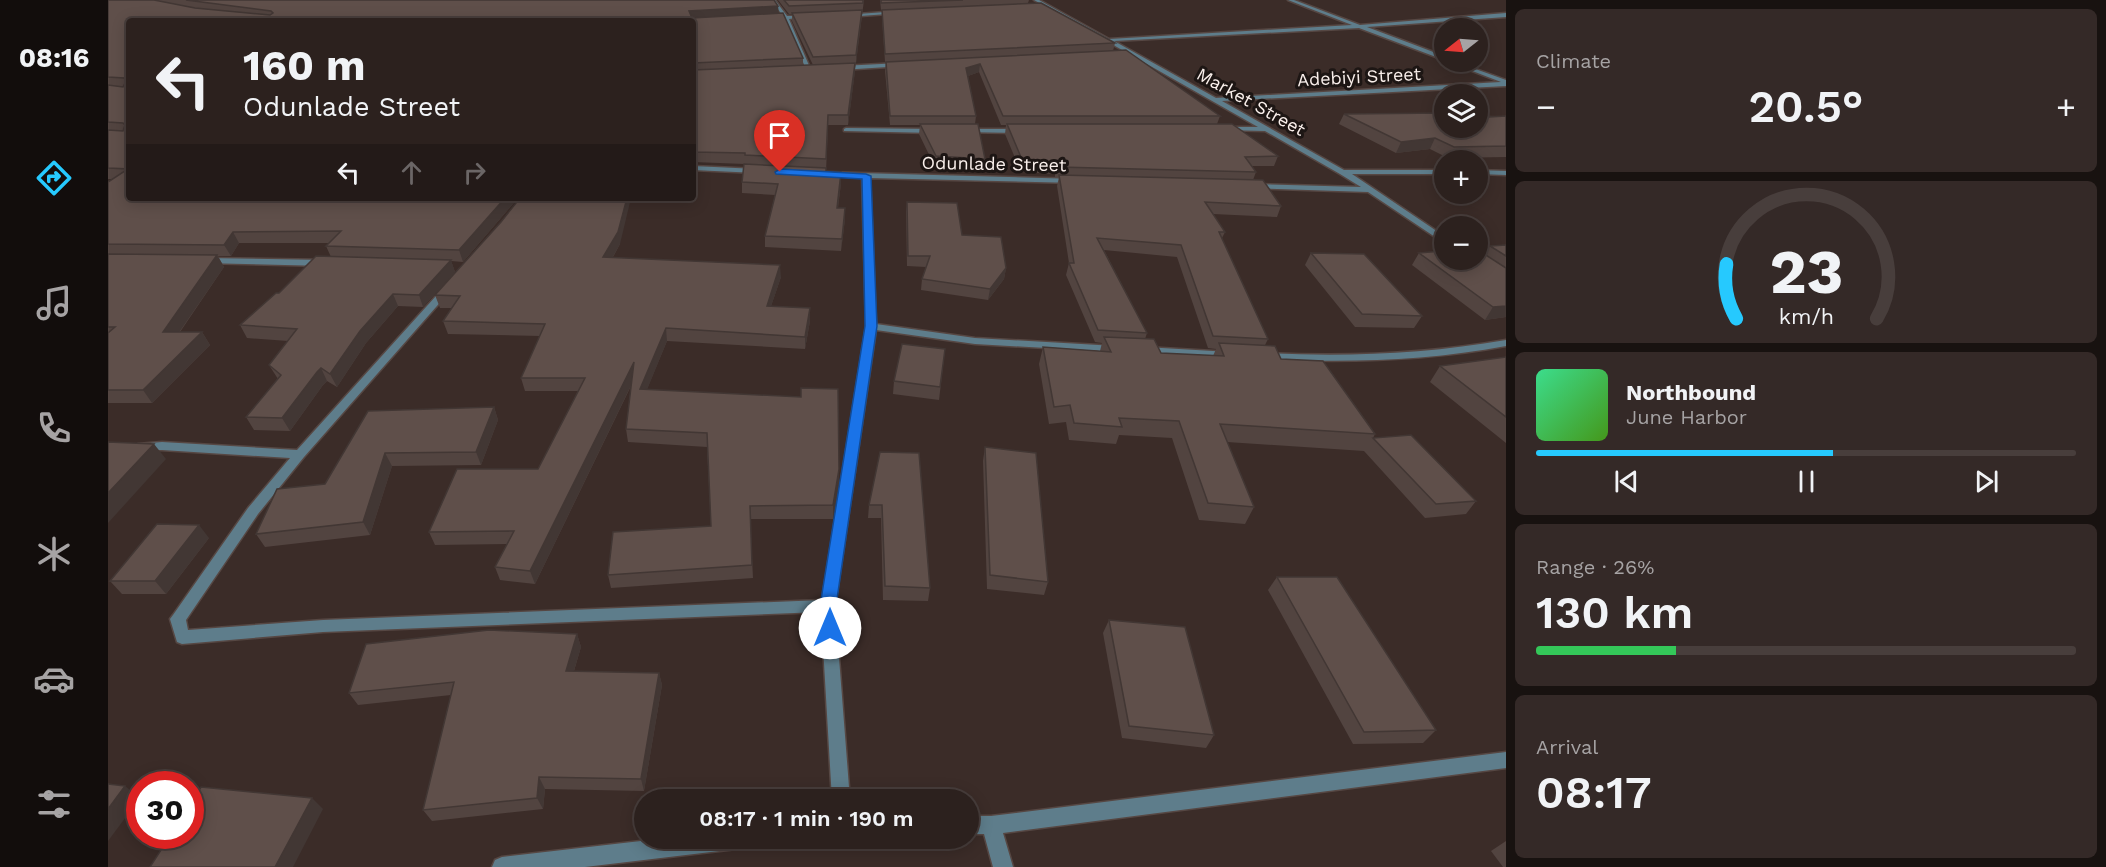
<!DOCTYPE html>
<meta charset="utf-8">
<style>
:root{--surface:#2c211e;--page:#342927;--text:#f1f3f6;--muted:#a6a3a4;--line:#483e3c;--accent:#26c9fe}
body{margin:0;font-family:"Work Sans",sans-serif;background:var(--page);color:var(--text);height:100vh;display:flex;flex-direction:column;font-size:22px;white-space:nowrap}
*{box-sizing:border-box;margin:0}
p{font-size:20px;color:var(--muted)}
.icon{flex:none;width:33px;height:33px;fill:none;stroke:currentColor;stroke-width:2;stroke-linecap:round;stroke-linejoin:round}
.map{position:relative;flex:1;overflow:hidden}
.sheet{display:flex;flex-direction:column;gap:9px;padding:9px;background:#181210;width:600px}
.sheet>*{flex:none}
.top-card{position:absolute;left:18px;top:18px;width:570px;height:183px;border-radius:6px;box-shadow:0 3px 15px #0003,0 0 0 2px var(--line);background:#2c211e;color:var(--text);overflow:hidden}
.needle{width:39px;rotate:253deg}
.fabs{position:absolute;left:1326px;top:18px;display:grid;gap:12px}
.fabs a{display:grid;place-items:center;width:54px;height:54px;border-radius:50%;background:var(--surface);box-shadow:0 3px 15px #0003,0 0 0 2px var(--line);font-size:30px}
.speed{position:absolute;left:18px;top:771px;display:flex;gap:12px;font-size:30px;font-weight:700;text-align:center}
.speed>*{display:grid;place-content:center;width:78px;height:78px;border-radius:50%;background:var(--surface);box-shadow:0 3px 15px #0003,0 0 0 2px var(--line);line-height:1}
.speed .limit{border:9px solid #d22;background:#fff;color:#111}
.pin{position:absolute;display:grid;place-items:center;width:51px;height:51px;color:#fff;margin:-62px -26px;border-radius:50% 50% 50% 0;rotate:-45deg;box-shadow:0 0 6px #0007}
.pin .icon{rotate:45deg}
.me{position:absolute;width:66px;margin:-33px;rotate:0deg;stroke-linejoin:round;filter:drop-shadow(0 0 4px #0008)}
.turn{display:flex;align-items:center;gap:21px;height:126px;padding:0 18px;font-size:27px}
.turn .icon{width:78px;height:78px;stroke-width:2.5}
.turn b{display:block;font-size:42px;line-height:51px}
.lanes{display:flex;align-items:center;height:57px;padding:0 18px;background:#0003;justify-content:center;gap:30px;direction:ltr}
.lanes .off{opacity:.35}
.big{font-size:45px;font-weight:600;line-height:1.1}
.sheet .card{flex:1;display:flex;flex-direction:column;justify-content:center;gap:9px;min-width:0;padding:0 21px;border-radius:9px;background:var(--page)}
.sheet .dial{align-items:center;gap:0}
.dial svg{height:156px;overflow:visible;fill:none;stroke:var(--line);stroke-width:7;stroke-linecap:round;text-anchor:middle}
.dial text{fill:var(--text);stroke:none}
.song{display:flex;align-items:center;gap:18px}
.cover{width:72px;height:72px;border-radius:9px;background:linear-gradient(135deg,hsl(150 70% 55%),hsl(100 70% 35%))}
.played{height:6px;border-radius:3px;background:linear-gradient(90deg,var(--accent) 55%,var(--line) 55%)}
.keys{display:flex;justify-content:space-around;direction:ltr}
.heat{display:flex;justify-content:space-between;align-items:center;font-size:33px;direction:ltr}
.charge{height:9px;border-radius:4px;background:linear-gradient(90deg,#34c759 26%,var(--line) 0)}
.trip{position:absolute;left:526px;top:789px;width:345px;height:60px;border-radius:30px;background:var(--surface);box-shadow:0 3px 15px #0003,0 0 0 2px var(--line);font-weight:600;line-height:60px;text-align:center}
main{display:flex;flex:1;min-height:0}
.dock{display:flex;flex-direction:column;width:108px;justify-content:space-around;align-items:center;background:#120d0c;color:var(--muted)}
.dock .icon{width:42px;height:42px}
.dock .on{color:var(--accent)}
.dock b{font-size:27px;color:var(--text)}
.map>svg:first-child{display:block}
.lines{fill:none;stroke-linecap:round;stroke-linejoin:round}
.minor-casing{stroke:#564743;stroke-width:3}
.minor{fill:#5e7d8b;fill-rule:evenodd}
.wall{fill:#524440;fill-rule:evenodd}
.shaded-wall{fill:#423734}
.building{fill:#5f4f4a;stroke:#423734;stroke-width:1.5}
.route{fill:#1a73e8;stroke:#114b97;stroke-width:1.5}
.labels{text-anchor:middle;stroke-width:6;stroke-linejoin:round;paint-order:stroke}
.far-street-label{font-size:18px;fill:#faf0ec;stroke:#1d1614}
</style>
<main>
<nav class="dock">
<b>08:16</b>
<svg class="icon on" aria-label="directions" viewBox="0 0 24 24"><path d="M12 3l9 9-9 9-9-9zM9 14v-3h6M13 9l2 2-2 2"/></svg>
<svg class="icon" aria-label="music" viewBox="0 0 24 24"><path d="M9 18V5l10-2v13"/><circle cx="6" cy="18" r="3"/><circle cx="16" cy="16" r="3"/></svg>
<svg class="icon" aria-label="phone" viewBox="0 0 24 24"><path d="M5 4h4l2 5-3 2q2 4 5 5l2-3 5 2v4C11 20 4 13 5 4z"/></svg>
<svg class="icon" aria-label="climate" viewBox="0 0 24 24"><path d="M12 3v18M4 7l16 10M4 17L20 7"/></svg>
<svg class="icon" aria-label="car" viewBox="0 0 24 24"><path d="M5 17H2v-5l4-1 3-4h7l3 4 3 1v5h-3M9 17h6M6 11h13"/><circle cx="7" cy="17" r="2"/><circle cx="17" cy="17" r="2"/></svg>
<svg class="icon" aria-label="filters" viewBox="0 0 24 24"><path d="M4 7h16M4 17h16"/><circle cx="9" cy="7" r="2"/><circle cx="15" cy="17" r="2"/></svg>
</nav>
<div class="map">
<svg width="1398" height="867" viewBox="0 0 1398 867">
<rect width="100%" height="100%" fill="#3b2c28"/>
<g class="lines">
<g class="minor-casing">
<g id="minor">
<polygon points="663,0 667,0 679,16 704,16 681,19 703,70 698,69 676,19 658,18 675,16"/>
<polygon points="926,0 931,0 1001,39 1244,25 1180,0 1186,0 1252,25 1398,13 1398,17 1259,27 1336,56 1336,60 1251,28 1006,41 1108,98 1393,82 1341,62 1348,62 1398,80 1398,86 1114,101 1236,170 1336,170 1336,174 1244,174 1336,236 1336,243 1260,192 1140,188 1140,184 1143,184 1253,187 1232,174 1157,131 1114,130 1113,129 1116,127 1150,127"/>
<polygon points="791,11 793,13 739,17 736,15"/>
<polygon points="793,63 795,66 733,70 730,68 733,66"/>
<polygon points="738,128 826,129 829,131 826,133 736,131 736,129"/>
<polygon points="855,129 913,129 916,131 913,133 853,132 853,130"/>
<polygon points="585,166 649,169 653,171 649,173 585,170"/>
<polygon points="1370,170 1398,171 1398,175 1370,174"/>
<polygon points="714,172 970,179 971,181 967,183 762,178 768,324 867,338 1008,346 1013,349 1008,352 867,344 768,330 727,606 742,800 724,800 713,612 215,632 74,644 69,642 62,619 65,615 140,508 182,458 54,450 30,450 28,447 30,444 54,442 189,450 337,286 340,285 345,288 343,290 196,457 150,514 78,620 80,630 215,620 714,600 758,326 754,177 717,176 713,174"/>
<polygon points="97,258 218,260 223,263 218,266 94,263 94,259"/>
<path d="M1398,340V346C1318,361 1238,363 1157,359L1152,356L1157,353C1238,357 1318,354 1398,340Z"/>
<polygon points="1037,347 1122,352 1127,355 1122,358 1033,352 1032,350"/>
<polygon points="1398,752 1398,768 895,833 905,867 885,867 876,834 861,834 861,816 883,816"/>
<polygon points="559,838 654,838 652,845 645,847 477,867 384,867 387,860 394,857"/>
</g>
</g>
<use href="#minor" class="minor"/>
</g>
<g class="wall">
<polygon points="0,0 666,0 671,13 695,58 695,65 705,65 684,21 684,14 681,14 670,0 756,0 740,125 720,125 718,172 733,183 730,208 737,219 733,251 657,247 657,236 667,195 634,193 634,182 637,164 585,162 585,21 21,21 410,198 355,262 343,261 347,272 315,307 290,306 258,343 229,387 219,381 215,385 182,431 146,430 138,417 170,379 161,365 180,341 139,338 132,325 171,293 223,257 218,246 221,243 131,243 123,256 110,256 116,267 72,332 94,332 102,345 44,403 0,403 0,182 4,179 0,179"/>
<path d="M772,0H921L920,3L1007,43L1005,51L804,61L1018,50L1112,116L1109,124L1170,156L1166,166H1144L1148,172L1145,180L1173,206L1169,217L1105,214L1117,232L1114,238L1160,339L1157,345L1173,359L1267,434L1265,438L1368,501L1358,514L1317,518L1256,451L1119,442L1146,507L1137,524L1091,520L1064,438L1011,435L1008,444L961,440L958,422L941,424L931,364L935,347L992,351L994,343L987,342L958,275L961,263L949,186L951,177H947V174L913,172L897,134L898,125H893L871,72L860,76L868,116L867,124L877,159L875,169L827,167L811,134L812,125H782L777,71L778,62H777L774,17V10L856,6L773,10ZM996,250L1069,257L1100,348L1108,349L1105,356L1053,353L1037,339L1039,333Z"/>
<polygon points="1236,114 1398,116 1398,157 1340,158 1322,149 1288,153 1231,124"/>
<polygon points="799,202 854,235 898,268 896,279 880,300 813,290 814,279 818,267 799,266 798,212"/>
<polygon points="393,222 512,244 505,257 673,277 663,306 702,321 697,349 559,341 539,389 731,482 725,519 642,519 645,578 503,588 500,575 603,526 599,447 520,442 518,429 523,386 427,584 392,580 387,567 399,544 327,545 321,532 430,469 470,391 417,391 413,378 432,336 340,334 335,321 344,308 332,308 327,295"/>
<polygon points="1398,245 1398,317 1377,320 1304,265 1311,253 1336,260 1377,254 1382,246"/>
<polygon points="1203,253 1314,316 1306,328 1247,327 1197,265"/>
<polygon points="837,349 831,400 785,394 786,381"/>
<polygon points="1398,357 1398,443 1322,382 1332,366"/>
<polygon points="386,407 390,420 373,465 284,466 262,535 157,547 148,534 217,484 260,411"/>
<polygon points="877,447 940,582 936,595 879,589 875,461"/>
<polygon points="772,452 822,588 820,601 775,600 773,518 760,518 761,505"/>
<polygon points="101,538 58,594 14,594 2,581"/>
<polygon points="1169,577 1328,730 1315,743 1245,744 1160,590"/>
<polygon points="1001,620 1106,735 1098,748 1014,738 995,633"/>
<polygon points="469,634 473,647 466,671 551,673 554,685 536,791 437,789 435,809 324,821 315,810 343,695 250,705 241,693"/>
<polygon points="1398,841 1398,867 1395,867 1383,851"/>
</g>
<g class="shaded-wall">
<polygon points="670,6 671,14 581,19 581,11"/>
<polygon points="754,10 753,18 748,64 748,55"/>
<polygon points="747,63 747,72 740,125 740,115"/>
<polygon points="872,64 871,72 857,77 858,68"/>
<polygon points="1327,138 1322,149 1288,153 1293,142"/>
<polygon points="733,172 733,183 728,219 729,208"/>
<polygon points="397,198 410,198 355,262 351,250"/>
<polygon points="519,198 523,198 512,244 498,269 495,257"/>
<polygon points="737,208 737,219 733,251 734,239"/>
<polygon points="125,232 131,243 123,256 116,245"/>
<polygon points="109,255 116,267 63,344 55,332"/>
<polygon points="343,260 347,272 315,307 311,295"/>
<polygon points="672,265 673,277 659,318 659,306"/>
<polygon points="898,268 896,279 880,300 882,289"/>
<polygon points="285,294 290,306 258,343 229,387 222,374 252,331"/>
<polygon points="1398,306 1398,317 1377,320 1385,307"/>
<polygon points="702,308 702,321 697,349 697,337"/>
<polygon points="558,328 559,341 534,402 532,389"/>
<polygon points="94,332 102,345 44,403 35,390"/>
<polygon points="526,362 528,375 427,584 422,571"/>
<polygon points="213,368 219,381 215,385 182,431 174,418 209,372"/>
<polygon points="386,407 390,420 373,465 368,452"/>
<polygon points="46,444 58,459 0,523 0,493"/>
<polygon points="277,453 284,466 262,535 255,522"/>
<polygon points="731,469 731,482 725,519 725,505"/>
<polygon points="91,525 101,538 58,594 47,581"/>
<polygon points="469,634 473,647 462,684 458,671"/>
<polygon points="551,673 554,685 536,791 533,779"/>
<polygon points="431,777 437,789 435,809 429,798"/>
<polygon points="17,786 32,798 0,841 0,809"/>
<polygon points="204,798 215,809 185,867 167,867"/>
</g>
<g class="building">
<polygon points="0,0 46,0 87,8 162,15 165,13 163,11 78,0 666,0 670,6 581,11 584,18 675,13 695,58 585,63 585,21 21,21 21,198 397,198 351,250 218,246 233,231 125,232 116,245 0,244 0,182 20,169 0,168 0,130 15,131 17,125 15,123 0,122 0,85 15,87 18,81 16,78 0,77"/>
<polygon points="676,0 755,0 755,3 681,6"/>
<polygon points="773,0 855,0 773,3"/>
<polygon points="933,3 1007,43 777,54 774,10"/>
<polygon points="754,10 748,55 705,57 684,13"/>
<polygon points="1018,50 1112,116 895,116 872,64 858,68 868,116 782,116 778,62"/>
<polygon points="747,63 740,115 720,115 718,159 637,155 637,153 585,152 585,70"/>
<polygon points="1336,113 1336,128 1370,128 1370,113 1380,113 1381,117 1398,116 1398,146 1346,147 1327,138 1293,142 1236,114"/>
<polygon points="812,124 870,124 877,159 828,156"/>
<polygon points="899,124 1124,124 1170,156 1137,157 1148,172 950,167 949,164 915,162"/>
<polygon points="636,164 718,168 718,172 733,172 729,208 737,208 734,239 657,236 670,184 634,182"/>
<polygon points="951,175 1155,180 1173,206 1097,202 1117,232 1111,232 1160,339 1105,336 1073,245 989,238 1039,333 990,330 961,263 966,263"/>
<polygon points="412,198 519,198 510,232 495,257 672,265 659,306 702,308 697,337 558,328 532,389 693,397 693,388 730,389 731,469 725,505 642,506 644,565 500,575 505,532 603,526 599,433 518,429 526,362 422,571 387,567 406,531 321,532 349,469 430,469 477,378 413,378 437,324 335,321 352,296 327,295 393,222"/>
<polygon points="799,202 849,203 854,235 893,237 898,268 882,289 814,279 822,256 800,256"/>
<polygon points="1398,245 1398,256 1382,246"/>
<polygon points="1336,246 1336,260 1370,260 1370,250 1398,268 1398,306 1385,307 1311,253 1333,251"/>
<polygon points="1203,253 1256,254 1314,316 1254,314"/>
<polygon points="0,254 109,255 55,332 94,332 35,390 0,390 0,333 7,327 0,327"/>
<polygon points="208,256 343,260 311,295 285,294 252,331 222,374 213,368 209,372 174,418 138,417 173,375 161,365 189,329 132,325 168,293 171,293"/>
<polygon points="996,337 1046,339 1053,353 1116,356 1111,343 1167,346 1173,359 1215,361 1267,434 1112,424 1146,507 1100,503 1071,421 1011,418 1014,427 966,423 962,405 946,407 935,347 1003,352"/>
<polygon points="794,344 837,349 832,387 786,381"/>
<polygon points="1398,357 1398,417 1332,366"/>
<polygon points="386,407 368,452 277,453 255,522 148,534 169,489 217,484 260,411"/>
<polygon points="1303,435 1368,501 1328,504 1265,438"/>
<polygon points="0,442 46,444 0,493"/>
<polygon points="877,447 928,453 940,582 882,575"/>
<polygon points="772,452 811,453 822,588 777,586 774,505 761,505"/>
<polygon points="49,524 91,525 47,581 2,581"/>
<polygon points="1169,577 1229,577 1328,730 1256,732"/>
<polygon points="1001,620 1077,627 1106,735 1021,726"/>
<polygon points="381,630 469,634 458,671 551,673 533,779 431,777 429,798 315,810 346,682 241,693 258,644"/>
<polygon points="0,784 17,786 0,809"/>
<polygon points="93,787 204,798 167,867 42,867 62,836 82,836 82,804"/>
</g>
<polygon class="route" points="672,169 758,174 763,176 769,326 728,606 730,628 728,633 722,635 715,633 712,606 757,326 754,179 668,174 667,172"/>
<g class="labels">
<g class="far-street-label">
<text transform="translate(1251 77) rotate(-3)" y="6">Adebiyi Street</text>
<text transform="translate(1143 102) rotate(29)" y="6">Market Street</text>
<text transform="translate(886 164) rotate(1)" y="6">Odunlade Street</text>
</g>
</g>
</svg>
<div class="fabs">
<a><svg class="needle" viewBox="-14 -14 28 28"><path d="M0-13l5 13h-10z" fill="#e53935"/><path d="M0 13l5-13h-10z" fill="#a6a3a4"/></svg></a>
<a><svg class="icon" aria-label="layers" viewBox="0 0 24 24"><path d="M12 4l9 5-9 5-9-5zM3 14l9 5 9-5"/></svg></a>
<a>+</a>
<a>−</a>
</div>
<div class="speed"><div class="limit">30</div></div>
<div class="pin" style="left:672px;top:172px;background:#d93025"><svg class="icon" aria-label="arrive" viewBox="0 0 24 24"><path d="M6 21V4h12l-3 4 3 4H6"/></svg></div>
<svg class="me" style="left:722px;top:628px" viewBox="-20 -20 40 40"><circle r="19" fill="#fff"/><path d="M0-13L10 11 0 6-10 11z" fill="#1a73e8"/></svg>
<div class="trip">08:17 · 1 min · 190 m</div>
<div class="top-card">
<div class="turn"><svg class="icon" aria-label="left" viewBox="0 0 24 24"><path d="M17 20v-9H6M10 6l-5 5 5 5"/></svg><div><b>160 m</b>Odunlade Street</div></div>
<div class="lanes"><svg class="icon" aria-label="left" viewBox="0 0 24 24"><path d="M17 20v-9H6M10 6l-5 5 5 5"/></svg><svg class="icon off" aria-label="ahead" viewBox="0 0 24 24"><path d="M12 20V5M6 11l6-6 6 6"/></svg><svg class="icon off" aria-label="right" viewBox="0 0 24 24"><path d="M7 20v-9h11M14 6l5 5-5 5"/></svg></div>
</div>
</div>
<section class="sheet">
<div class="card"><p>Climate</p>
<div class="heat"><a>−</a><b class="big">20.5°</b><a>+</a></div>
</div>
<div class="card dial"><svg viewBox="0 0 100 80">
<path d="M14 69A42 42 0 1 1 86 69"/>
<path d="M14 69A42 42 0 0 1 9 41" stroke="#26c9fe"/>
<text x="50" y="56" font-size="32" font-weight="700">23</text>
<text x="50" y="72" font-size="11">km/h</text>
</svg></div>
<div class="card">
<div class="song"><i class="cover"></i><div><b>Northbound</b><p>June Harbor</p></div></div>
<div class="played"></div>
<div class="keys"><svg class="icon" aria-label="previous" viewBox="0 0 24 24"><path d="M18 5L8 12l10 7zM5 5v14"/></svg><svg class="icon" aria-label="pause" viewBox="0 0 24 24"><path d="M8 5v14M16 5v14"/></svg><svg class="icon" aria-label="next" viewBox="0 0 24 24"><path d="M6 5l10 7-10 7zM19 5v14"/></svg></div>
</div>
<div class="card"><p>Range · 26%</p><b class="big">130 km</b><div class="charge"></div></div>
<div class="card"><p>Arrival</p><b class="big">08:17</b></div>
</section>
</main>
